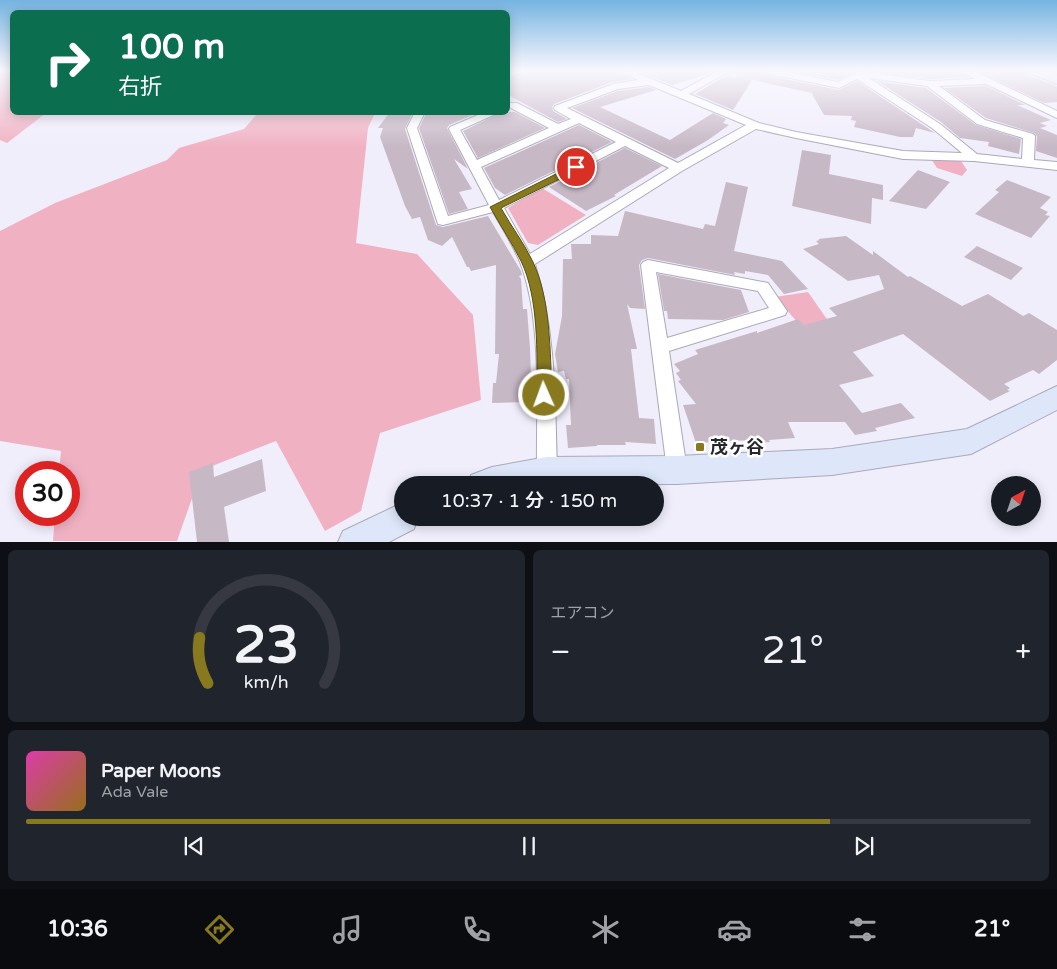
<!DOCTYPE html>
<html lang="ja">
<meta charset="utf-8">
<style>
:root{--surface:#171b24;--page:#20242c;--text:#f1f3f6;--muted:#9ea1a6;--line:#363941;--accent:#88791e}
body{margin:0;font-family:"Varela Round","Noto Sans JP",sans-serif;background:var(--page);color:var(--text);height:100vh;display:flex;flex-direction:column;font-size:19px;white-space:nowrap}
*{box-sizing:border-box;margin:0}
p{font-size:16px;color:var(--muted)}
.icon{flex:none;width:28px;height:28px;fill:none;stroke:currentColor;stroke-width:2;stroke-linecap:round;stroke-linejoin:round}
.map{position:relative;height:542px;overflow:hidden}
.drawer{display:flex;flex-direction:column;gap:8px;padding:8px;background:#0d0f14;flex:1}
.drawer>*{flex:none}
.guide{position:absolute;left:10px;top:10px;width:500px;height:105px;border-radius:8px;box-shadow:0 2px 12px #0003;background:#0b6e4f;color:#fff;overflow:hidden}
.needle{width:32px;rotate:40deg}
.fabs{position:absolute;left:991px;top:476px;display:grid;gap:10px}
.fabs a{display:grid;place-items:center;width:50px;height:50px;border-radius:50%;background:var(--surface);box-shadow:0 2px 12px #0003;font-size:25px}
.speed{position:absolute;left:15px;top:461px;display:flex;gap:10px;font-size:25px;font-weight:700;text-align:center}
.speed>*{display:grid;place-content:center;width:65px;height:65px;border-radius:50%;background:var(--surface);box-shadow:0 2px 12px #0003;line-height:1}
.speed .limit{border:8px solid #d22;background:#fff;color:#111}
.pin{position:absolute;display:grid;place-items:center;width:42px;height:42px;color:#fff;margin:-21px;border:2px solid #fff;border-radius:50%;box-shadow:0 1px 5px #0007}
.me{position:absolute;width:55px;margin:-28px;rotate:358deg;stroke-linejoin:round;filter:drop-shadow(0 0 4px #0008)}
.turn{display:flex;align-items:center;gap:18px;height:105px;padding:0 25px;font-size:22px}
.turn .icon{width:65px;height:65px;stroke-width:2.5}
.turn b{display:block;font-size:35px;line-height:42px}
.big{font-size:38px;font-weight:600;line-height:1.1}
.drawer .widget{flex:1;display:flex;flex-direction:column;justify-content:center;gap:8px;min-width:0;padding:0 18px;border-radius:8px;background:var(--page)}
.drawer .dial{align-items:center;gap:0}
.dial svg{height:130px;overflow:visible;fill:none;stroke:var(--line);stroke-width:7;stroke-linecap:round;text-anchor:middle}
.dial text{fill:var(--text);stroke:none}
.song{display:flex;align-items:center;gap:15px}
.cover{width:60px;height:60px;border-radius:8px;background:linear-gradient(135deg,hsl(320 70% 55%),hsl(40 70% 35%))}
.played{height:5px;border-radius:2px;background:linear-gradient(90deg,var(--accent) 80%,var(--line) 80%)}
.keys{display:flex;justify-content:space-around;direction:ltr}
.heat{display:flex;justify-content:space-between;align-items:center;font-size:28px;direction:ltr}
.drawer .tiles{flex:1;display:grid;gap:8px;grid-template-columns:1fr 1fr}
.widget:last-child{grid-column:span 2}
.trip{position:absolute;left:394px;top:476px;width:270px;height:50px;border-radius:25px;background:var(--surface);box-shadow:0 2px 12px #0003;font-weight:600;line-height:50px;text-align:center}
.tab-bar{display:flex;height:80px;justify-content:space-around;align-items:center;background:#090b0e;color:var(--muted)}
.tab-bar .icon{width:35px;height:35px}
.tab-bar .current{color:var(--accent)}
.tab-bar b{font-size:22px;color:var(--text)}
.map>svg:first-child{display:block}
.green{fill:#f0b2c3}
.building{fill:#c7b8c6}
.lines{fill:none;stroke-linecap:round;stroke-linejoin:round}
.street-casing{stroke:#aca8b9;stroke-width:2}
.secondary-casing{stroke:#aca8b9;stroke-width:2}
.street{fill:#fff;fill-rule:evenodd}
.secondary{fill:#dde7f9;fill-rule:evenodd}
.route{fill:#88791e;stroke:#584f14}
.poi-dot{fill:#88791e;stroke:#fff;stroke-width:2}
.labels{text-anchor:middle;stroke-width:5;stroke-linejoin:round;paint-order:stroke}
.near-poi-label{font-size:18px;font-weight:bold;fill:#27262c;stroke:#fff;text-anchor:start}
</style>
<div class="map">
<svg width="1057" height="542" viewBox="0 0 1057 542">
<rect width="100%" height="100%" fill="#f1eefc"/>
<g class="green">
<polygon points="0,71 12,71 12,112 46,113 7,143 0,140"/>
<polygon points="258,113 375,113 368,128 356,243 417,254 473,315 481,400 380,433 361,511 325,531 276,441 202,470 177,541 53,541 55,515 69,515 69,472 59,472 61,451 0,441 0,231 55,203 167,160 179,148 244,129"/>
<polygon points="930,157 959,158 967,170 962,176 937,168"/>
<polygon points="542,188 586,215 538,245 528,243 508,208"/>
<polygon points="808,292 847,348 826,354 775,297"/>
</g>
<g class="building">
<polygon points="528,71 617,71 632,79 612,82 554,104 552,107 553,111 567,119 558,122 508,95 508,79"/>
<polygon points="637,71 707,71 708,74 672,85"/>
<polygon points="737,71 763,71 770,76 839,90 857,81 935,133 916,128 913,137 900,137 854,127 856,121 851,120 852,116 824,115 812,94 813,93 752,80 733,110 695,94 722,78 725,78 727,76 736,78"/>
<polygon points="792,71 856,71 838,80"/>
<polygon points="873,71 960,71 969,77 930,79"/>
<polygon points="978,71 1026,71 1030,76 1057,86 1057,102 1044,103"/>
<polygon points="877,81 926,88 976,125 1021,139 1019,154 988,146 989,142 960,138 941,122"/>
<polygon points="986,86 1025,105 1017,105 1051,120 1040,123 1047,126 1040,128 1057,135 1057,158 1036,151 1037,136 1034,133 986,118 944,88"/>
<polygon points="649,87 656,90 600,107 670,140 713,113 726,119 723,123 729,125 708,140 675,159 572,108 618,91"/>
<polygon points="390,112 413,112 405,129 436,225 443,227 488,216 521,271 522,275 519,276 521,279 523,309 527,309 530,348 531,377 528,377 527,402 492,403 493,383 496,383 499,354 495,354 496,265 471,271 469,267 467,267 452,237 442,246 428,240 420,217 412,219 405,206 380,137 383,128 378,128"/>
<polygon points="427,112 479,112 449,125 447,128 468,169 454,159 472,189 459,192 468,209 449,214 419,128"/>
<polygon points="502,112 515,112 545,128 478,158 463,131"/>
<polygon points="579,125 612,142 505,195 495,188 484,168"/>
<polygon points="625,148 662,166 614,195 616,196 586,211 549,187"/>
<polygon points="802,150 831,155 829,174 883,185 883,200 872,198 871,224 792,206"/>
<polygon points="918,170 950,182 926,209 889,201"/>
<polygon points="1007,180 1051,197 1040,208 1048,212 1045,215 1050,216 1031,238 975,214 999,192 995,190"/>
<polygon points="726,182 748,187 734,251 782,261 808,289 784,294 768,275 745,271 745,274 734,272 735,275 648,258 642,260 639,265 645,309 630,308 627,304 637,349 631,349 639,418 654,419 656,444 625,442 626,445 597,445 597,446 568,448 566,425 571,425 569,379 566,379 564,371 558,372 555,354 562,316 563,259 572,259 571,244 591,244 591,235 618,236 625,211 703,229 705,224 715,226"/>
<polygon points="846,236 873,255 873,251 908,277 910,276 962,306 988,294 1023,316 1029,313 1057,330 1057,360 1039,374 1033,370 1004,384 1010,388 1007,390 1010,391 990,401 903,334 853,352 874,376 839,385 862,413 901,403 915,418 875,428 877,431 855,435 845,422 788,422 795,438 769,440 770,442 752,443 751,440 696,443 683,405 696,404 678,381 681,380 676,373 680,371 674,364 698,354 695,350 757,331 757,333 798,319 804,325 837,316 829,308 884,289 879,275 848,281 803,249 819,244 816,241 820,240 818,239"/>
<polygon points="977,246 1023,268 1011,280 964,257"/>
<polygon points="658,274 741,290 749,312 723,320 668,319 667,311 664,311"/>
<polygon points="262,459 266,491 224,507 229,542 197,542 189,472 213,463 214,477"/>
</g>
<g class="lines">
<g class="street-casing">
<g id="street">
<polygon points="508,71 526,71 508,77"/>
<path d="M619,71H632L681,91L718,71H730L689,94L759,123L796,132L903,151L962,153L932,128L857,79L839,88L770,74L765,71H783L838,82L860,71L930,81L975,79L962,71H974L1057,111V118L986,84L939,86L985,120L1033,134L1035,136L1034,160L1057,162V170L974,161L903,159L796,138L756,129L682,171L535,264C556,331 555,401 557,471L554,478L547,481L540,478L537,471C536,407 543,322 520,262C513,245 502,228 493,212L443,225L438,224L407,128L415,112H425L417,128L448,216L489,205L449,129L450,127L485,112H500L460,130L477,160L549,128L509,107V103H517L558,124L571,119L555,110L554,108L555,106L613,84L638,80ZM869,78L927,86L977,124L1023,138L1022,159L977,154L940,124ZM649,85L746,125L678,163L567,108L618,89ZM579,123L616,142L499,200L481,167ZM625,146L669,168L530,254L504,208Z"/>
<path d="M648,260L768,283L787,311L785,315L669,351L687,470L684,477L677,480L670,477L667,470L641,265L643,262ZM656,272L758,291L769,308L667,338Z"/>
</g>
</g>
<g class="secondary-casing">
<g id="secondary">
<polygon points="1029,71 1047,71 1057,75 1057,84 1031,74"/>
<polygon points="1057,386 1057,410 971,454 832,475 677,484 467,485 471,475 492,467 547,457 677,456 832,449 967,429"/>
<polygon points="402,503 402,518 418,518 414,529 389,542 338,542 343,531"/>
</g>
</g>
<use href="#street" class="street"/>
<use href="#secondary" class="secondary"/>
</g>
<linearGradient id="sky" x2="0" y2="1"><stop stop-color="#75b4e1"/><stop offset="0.48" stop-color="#f9f7fe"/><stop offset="1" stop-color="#f9f7fe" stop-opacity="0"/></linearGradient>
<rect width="1057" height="147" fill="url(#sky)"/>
<path class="route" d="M576,164L581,167L580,169L501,208C511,226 524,243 533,262C551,300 550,353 552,395L549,399L544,401L540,399L537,395C537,355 539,298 521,261C512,243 500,225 490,207Z"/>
<rect class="poi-dot" x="695" y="442" width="10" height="10" rx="2.5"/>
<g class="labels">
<g class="near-poi-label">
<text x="710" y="453">茂ヶ谷</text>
</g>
</g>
</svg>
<div class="fabs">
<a><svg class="needle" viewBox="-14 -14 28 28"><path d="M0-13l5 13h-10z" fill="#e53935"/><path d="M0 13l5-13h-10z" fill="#9ea1a6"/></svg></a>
</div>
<div class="speed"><div class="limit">30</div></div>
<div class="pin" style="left:576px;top:167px;background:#d93025"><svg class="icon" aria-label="arrive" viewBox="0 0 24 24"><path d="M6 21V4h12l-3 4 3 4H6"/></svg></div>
<svg class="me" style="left:544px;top:395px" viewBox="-20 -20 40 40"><circle r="17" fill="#88791e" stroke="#fff" stroke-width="3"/><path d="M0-11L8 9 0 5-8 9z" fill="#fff"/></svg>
<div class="trip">10:37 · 1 分 · 150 m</div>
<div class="guide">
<div class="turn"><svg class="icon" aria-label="right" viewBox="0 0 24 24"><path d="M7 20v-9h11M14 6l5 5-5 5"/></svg><div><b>100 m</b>右折</div></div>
</div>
</div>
<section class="drawer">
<div class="tiles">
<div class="widget dial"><svg viewBox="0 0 100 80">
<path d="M14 69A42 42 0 1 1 86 69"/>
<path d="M14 69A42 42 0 0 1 9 41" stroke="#88791e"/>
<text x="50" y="56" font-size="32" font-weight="700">23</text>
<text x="50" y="72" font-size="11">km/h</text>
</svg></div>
<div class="widget"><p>エアコン</p>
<div class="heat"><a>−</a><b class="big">21°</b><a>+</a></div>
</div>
<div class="widget">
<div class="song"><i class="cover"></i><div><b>Paper Moons</b><p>Ada Vale</p></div></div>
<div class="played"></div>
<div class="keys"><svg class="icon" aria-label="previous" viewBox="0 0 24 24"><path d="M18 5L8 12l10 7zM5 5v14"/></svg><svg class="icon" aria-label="pause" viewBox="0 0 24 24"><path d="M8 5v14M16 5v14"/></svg><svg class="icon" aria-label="next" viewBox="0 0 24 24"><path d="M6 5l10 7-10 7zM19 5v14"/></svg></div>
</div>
</div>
</section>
<nav class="tab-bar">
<b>10:36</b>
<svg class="icon current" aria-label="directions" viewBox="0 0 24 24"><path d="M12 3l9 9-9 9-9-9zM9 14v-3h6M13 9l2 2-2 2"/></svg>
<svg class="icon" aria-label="music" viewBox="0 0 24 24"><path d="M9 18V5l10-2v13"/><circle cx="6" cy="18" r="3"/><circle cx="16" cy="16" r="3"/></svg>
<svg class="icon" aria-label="phone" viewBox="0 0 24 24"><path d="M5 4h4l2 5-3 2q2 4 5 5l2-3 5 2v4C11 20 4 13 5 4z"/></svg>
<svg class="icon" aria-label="climate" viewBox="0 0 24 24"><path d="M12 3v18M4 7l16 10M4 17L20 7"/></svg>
<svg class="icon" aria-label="car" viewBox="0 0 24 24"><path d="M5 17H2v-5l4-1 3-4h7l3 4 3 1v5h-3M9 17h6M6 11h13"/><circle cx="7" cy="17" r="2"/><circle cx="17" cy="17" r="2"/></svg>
<svg class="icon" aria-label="filters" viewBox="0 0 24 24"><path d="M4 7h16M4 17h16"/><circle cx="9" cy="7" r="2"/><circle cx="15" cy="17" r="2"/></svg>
<b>21°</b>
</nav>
